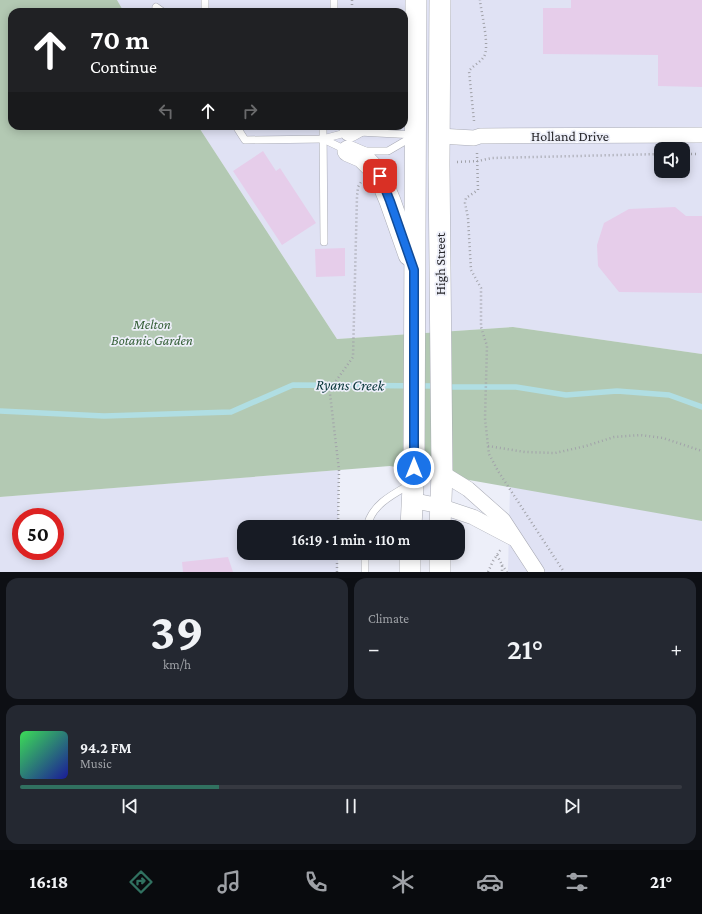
<!DOCTYPE html>
<meta charset="utf-8">
<style>
:root{--surface:#171b24;--page:#242831;--text:#f1f3f6;--muted:#9ea1a6;--line:#363941;--accent:#317160}
body{margin:0;font-family:"Crimson Pro",serif;background:var(--page);color:var(--text);height:100vh;display:flex;flex-direction:column;font-size:15px;white-space:nowrap}
*{box-sizing:border-box;margin:0}
p{font-size:13px;color:var(--muted)}
.icon{flex:none;width:22px;height:22px;fill:none;stroke:currentColor;stroke-width:2;stroke-linecap:round;stroke-linejoin:round}
.map{position:relative;height:572px;overflow:hidden}
.sheet{display:flex;flex-direction:column;gap:6px;padding:6px;background:#0d0f14;flex:1}
.sheet>*{flex:none}
.guide{position:absolute;left:8px;top:8px;width:400px;height:122px;border-radius:12px;box-shadow:0 2px 10px #0003;background:#202124;color:#fff;overflow:hidden}
.tools{position:absolute;left:654px;top:142px;display:grid;gap:8px}
.tools a{display:grid;place-items:center;width:36px;height:36px;border-radius:8px;background:var(--surface);box-shadow:0 2px 10px #0003;font-size:20px}
.speed{position:absolute;left:12px;top:508px;display:flex;gap:8px;font-size:20px;font-weight:700;text-align:center}
.speed>*{display:grid;place-content:center;width:52px;height:52px;border-radius:50%;background:var(--surface);box-shadow:0 2px 10px #0003;line-height:1}
.speed .limit{border:6px solid #d22;background:#fff;color:#111}
.pin{position:absolute;display:grid;place-items:center;width:34px;height:34px;color:#fff;margin:-17px;border-radius:8px;box-shadow:0 2px 6px #0006}
.me{position:absolute;width:44px;margin:-22px;rotate:0deg;stroke-linejoin:round;filter:drop-shadow(0 0 3px #0008)}
.turn{display:flex;align-items:center;gap:14px;height:84px;padding:0 16px;font-size:18px}
.turn .icon{width:52px;height:52px;stroke-width:2.5}
.turn b{display:block;font-size:28px;line-height:34px}
.lanes{display:flex;align-items:center;height:38px;padding:0 16px;background:#0003;justify-content:center;gap:20px;direction:ltr}
.lanes .off{opacity:.35}
.big{font-size:30px;font-weight:600;line-height:1.1}
.sheet .widget{flex:1;display:flex;flex-direction:column;justify-content:center;gap:6px;min-width:0;padding:0 14px;border-radius:12px;background:var(--page)}
.sheet .dial{align-items:center;gap:0}
.dial b{font-size:52px;line-height:1}
.song{display:flex;align-items:center;gap:12px}
.cover{width:48px;height:48px;border-radius:6px;background:linear-gradient(135deg,hsl(130 70% 55%),hsl(240 70% 35%))}
.played{height:4px;border-radius:2px;background:linear-gradient(90deg,var(--accent) 30%,var(--line) 30%)}
.keys{display:flex;justify-content:space-around;direction:ltr}
.heat{display:flex;justify-content:space-between;align-items:center;font-size:22px;direction:ltr}
.sheet .tiles{flex:1;display:grid;gap:6px;grid-template-columns:1fr 1fr}
.widget:last-child{grid-column:span 2}
.trip{position:absolute;left:237px;top:520px;width:228px;height:40px;border-radius:12px;background:var(--surface);box-shadow:0 2px 10px #0003;font-weight:600;line-height:40px;text-align:center}
.tabs{display:flex;height:64px;justify-content:space-around;align-items:center;background:#090b0e;color:var(--muted)}
.tabs .icon{width:28px;height:28px}
.tabs .current{color:var(--accent)}
.tabs b{font-size:18px;color:var(--text)}
.map>svg:first-child{display:block}
.built{fill:#e0e2f4;fill-rule:evenodd}
.green{fill:#b3c9b3}
.lines{fill:none;stroke-linecap:round;stroke-linejoin:round}
.stream{stroke:#b0dee3;stroke-width:5.5}
.building{fill:#e6cdea}
.service-casing{stroke:#aaacb6;stroke-width:8}
.minor-casing{stroke:#aaacb6;stroke-width:16}
.secondary-casing{stroke:#aaacb6;stroke-width:22}
.path{stroke:#a1a2a9;stroke-width:2.5;stroke-dasharray:1 3;stroke-linecap:butt}
.service{stroke:#fff;stroke-width:7}
.minor{stroke:#fff;stroke-width:15}
.secondary{stroke:#fff;stroke-width:21}
.route-casing{stroke:#114b97;stroke-width:10}
.route{stroke:#1a73e8;stroke-width:7}
.labels{text-anchor:middle;stroke-width:3.5;stroke-linejoin:round;paint-order:stroke}
.street-label{font-size:14px;fill:#27272b;stroke:#edeff9}
.park-label{font-size:14px;font-style:italic;fill:#37613a;stroke:#edeff9}
.water-label{font-size:15px;font-style:italic;fill:#053337;stroke:#edeff9}
</style>
<div class="map">
<svg width="702" height="572" viewBox="0 0 702 572">
<rect width="100%" height="100%" fill="#edeff9"/>
<g class="built">
<path d="M117,0H702V354L513,327L337,339L198,126H404V12H124ZM661,149H683V171H661Z"/>
<path d="M339,470L338,527H244V553H338V572H0V497ZM21,517H55V551H21Z"/>
<polygon points="510,486 702,520 702,572 508,572"/>
</g>
<polygon class="green" points="0,0 117,0 124,12 12,12 12,126 198,126 337,339 513,327 702,354 702,521 390,466 0,497"/>
<g class="lines">
<g class="stream">
<polyline points="445,387 516,387 566,395 617,391 669,395 702,407"/>
<polyline points="0,411 104,416 231,412 293,385 437,386"/>
</g>
</g>
<g class="building">
<polygon points="571,0 702,0 702,87 658,86 658,55 543,54 543,8 571,8"/>
<polygon points="263,151 276,171 280,168 316,223 282,245 233,171"/>
<polygon points="675,207 686,216 702,216 702,293 619,292 598,266 597,245 604,223 629,209"/>
<polygon points="345,248 345,276 316,277 315,249"/>
<polygon points="228,557 233,572 183,572 182,562"/>
</g>
<g class="lines">
<g class="service-casing">
<g id="service">
<polyline points="205,0 205,12"/>
<polyline points="334,0 334,12"/>
<polyline points="156,7 163,12"/>
<polyline points="236,126 245,140 323,139 349,132"/>
<polyline points="323,126 324,242"/>
<polyline points="359,132 415,135"/>
<polyline points="323,139 346,150"/>
<polyline points="362,151 388,151 412,137"/>
<path d="M367,527C371,505 393,494 411,484"/>
<polyline points="365,572 365,553"/>
</g>
</g>
<g class="minor-casing">
<g id="minor">
<polyline points="439,136 474,138 480,136 702,135"/>
<polyline points="414,467 442,473 468,489 503,520 537,572"/>
<polyline points="411,500 440,506 473,517 513,538"/>
</g>
</g>
<g class="secondary-casing">
<g id="secondary">
<polyline points="350,131 359,126"/>
<polyline points="348,151 362,157 376,171 380,177 390,201 409,255"/>
<polyline points="411,527 414,467 416,0"/>
<polyline points="440,527 442,473 439,164 440,0"/>
<polyline points="440,553 440,572"/>
<polyline points="410,572 410,553"/>
</g>
</g>
<g class="path">
<polyline points="352,0 352,12"/>
<path d="M474,121L469,71C473,66 479,63 483,58C491,49 481,13 480,0"/>
<polyline points="477,153 478,190 466,198 465,203 468,218 471,270 481,288 481,327 487,346 485,418 488,446 489,454 498,471 564,572"/>
<polyline points="683,154 698,154"/>
<polyline points="457,162 478,161 492,158 661,154"/>
<polyline points="488,446 525,452 555,453 586,446 614,437 640,435 663,438 702,451"/>
<polyline points="338,527 339,470 330,394 333,385 353,357 357,196 358,187 361,182"/>
<polyline points="497,555 502,565 502,572"/>
<polyline points="502,565 507,572"/>
<polyline points="337,572 337,553"/>
<polyline points="488,572 493,561 501,549"/>
</g>
<use href="#service" class="service"/>
<use href="#minor" class="minor"/>
<use href="#secondary" class="secondary"/>
</g>
<g class="lines">
<g class="route-casing">
<polyline id="route" points="380,176 390,201 414,270 414,468"/>
</g>
<use href="#route" class="route"/>
</g>
<g class="labels">
<g class="street-label">
<text x="570" y="141">Holland Drive</text>
<text transform="translate(440 264) rotate(-90)" y="5">High Street</text>
</g>
<g class="park-label">
<text x="152" y="329">Melton<tspan x="152" dy="16">Botanic Garden</tspan></text>
</g>
<g class="water-label">
<text transform="translate(350 385) rotate(1)" y="5">Ryans Creek</text>
</g>
</g>
</svg>
<div class="tools">
<a><svg class="icon" aria-label="sound" viewBox="0 0 24 24"><path d="M4 9h4l5-4v14l-5-4H4zM17 9q2 3 0 6"/></svg></a>
</div>
<div class="speed"><div class="limit">50</div></div>
<div class="pin" style="left:380px;top:176px;background:#d93025"><svg class="icon" aria-label="arrive" viewBox="0 0 24 24"><path d="M6 21V4h12l-3 4 3 4H6"/></svg></div>
<svg class="me" style="left:414px;top:468px" viewBox="-20 -20 40 40"><circle r="17" fill="#1a73e8" stroke="#fff" stroke-width="3"/><path d="M0-11L8 9 0 5-8 9z" fill="#fff"/></svg>
<div class="trip">16:19 · 1 min · 110 m</div>
<div class="guide">
<div class="turn"><svg class="icon" aria-label="ahead" viewBox="0 0 24 24"><path d="M12 20V5M6 11l6-6 6 6"/></svg><div><b>70 m</b>Continue</div></div>
<div class="lanes"><svg class="icon off" aria-label="left" viewBox="0 0 24 24"><path d="M17 20v-9H6M10 6l-5 5 5 5"/></svg><svg class="icon" aria-label="ahead" viewBox="0 0 24 24"><path d="M12 20V5M6 11l6-6 6 6"/></svg><svg class="icon off" aria-label="right" viewBox="0 0 24 24"><path d="M7 20v-9h11M14 6l5 5-5 5"/></svg></div>
</div>
</div>
<section class="sheet">
<div class="tiles">
<div class="widget dial"><b>39</b><p>km/h</p></div>
<div class="widget"><p>Climate</p>
<div class="heat"><a>−</a><b class="big">21°</b><a>+</a></div>
</div>
<div class="widget">
<div class="song"><i class="cover"></i><div><b>94.2 FM</b><p>Music</p></div></div>
<div class="played"></div>
<div class="keys"><svg class="icon" aria-label="previous" viewBox="0 0 24 24"><path d="M18 5L8 12l10 7zM5 5v14"/></svg><svg class="icon" aria-label="pause" viewBox="0 0 24 24"><path d="M8 5v14M16 5v14"/></svg><svg class="icon" aria-label="next" viewBox="0 0 24 24"><path d="M6 5l10 7-10 7zM19 5v14"/></svg></div>
</div>
</div>
</section>
<nav class="tabs">
<b>16:18</b>
<svg class="icon current" aria-label="directions" viewBox="0 0 24 24"><path d="M12 3l9 9-9 9-9-9zM9 14v-3h6M13 9l2 2-2 2"/></svg>
<svg class="icon" aria-label="music" viewBox="0 0 24 24"><path d="M9 18V5l10-2v13"/><circle cx="6" cy="18" r="3"/><circle cx="16" cy="16" r="3"/></svg>
<svg class="icon" aria-label="phone" viewBox="0 0 24 24"><path d="M5 4h4l2 5-3 2q2 4 5 5l2-3 5 2v4C11 20 4 13 5 4z"/></svg>
<svg class="icon" aria-label="climate" viewBox="0 0 24 24"><path d="M12 3v18M4 7l16 10M4 17L20 7"/></svg>
<svg class="icon" aria-label="car" viewBox="0 0 24 24"><path d="M5 17H2v-5l4-1 3-4h7l3 4 3 1v5h-3M9 17h6M6 11h13"/><circle cx="7" cy="17" r="2"/><circle cx="17" cy="17" r="2"/></svg>
<svg class="icon" aria-label="filters" viewBox="0 0 24 24"><path d="M4 7h16M4 17h16"/><circle cx="9" cy="7" r="2"/><circle cx="15" cy="17" r="2"/></svg>
<b>21°</b>
</nav>
